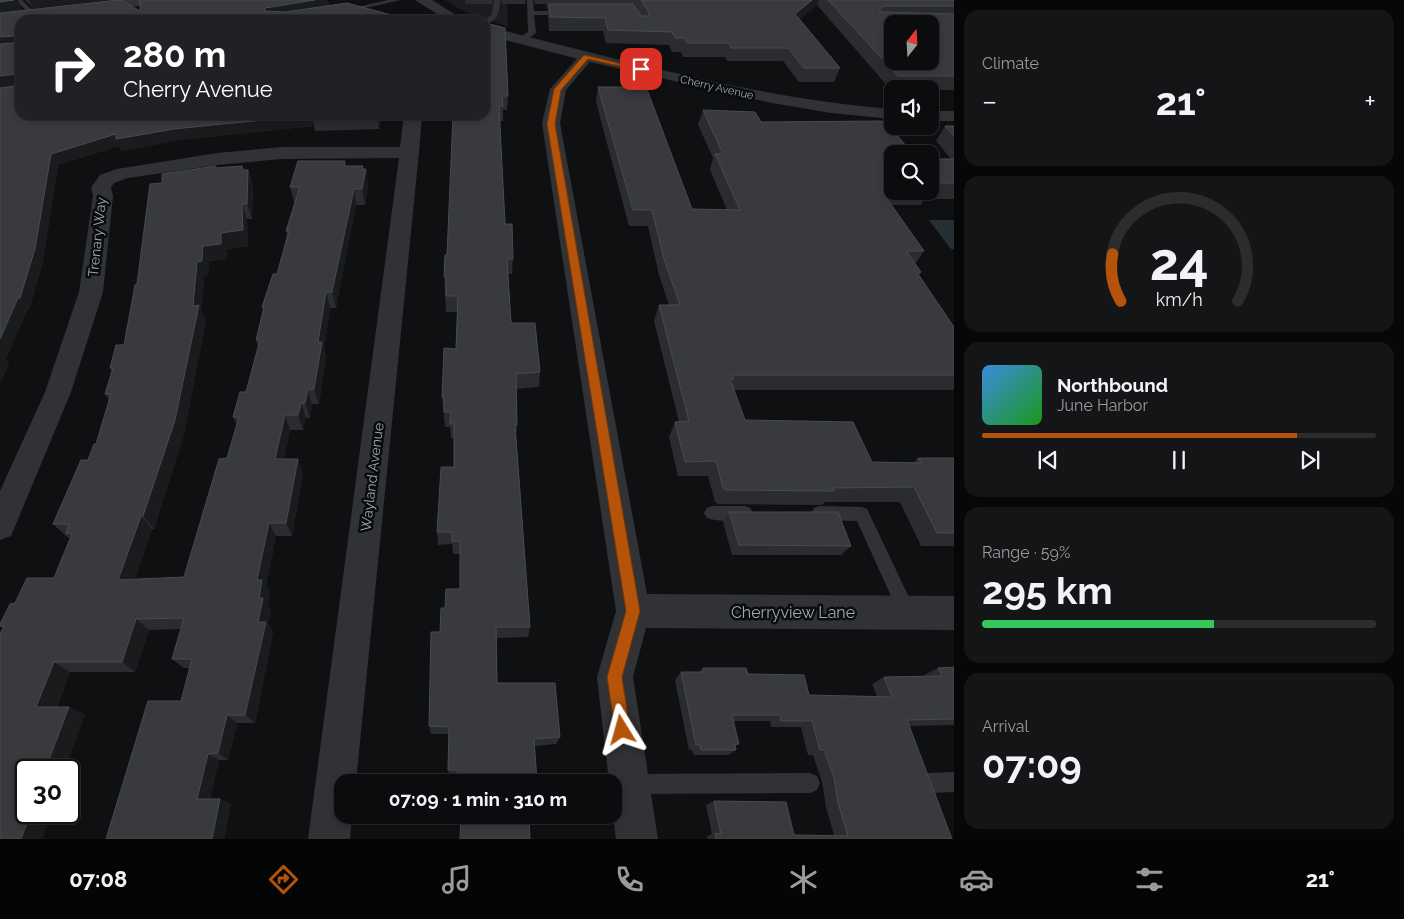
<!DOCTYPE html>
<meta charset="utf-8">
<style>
:root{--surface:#0b0c0d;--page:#141516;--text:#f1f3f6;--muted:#9a9b9d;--line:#2b2c2e;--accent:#b45309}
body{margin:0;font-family:Raleway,sans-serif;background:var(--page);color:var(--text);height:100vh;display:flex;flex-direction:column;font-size:19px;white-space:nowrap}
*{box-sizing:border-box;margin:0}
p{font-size:16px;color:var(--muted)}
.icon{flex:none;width:28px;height:28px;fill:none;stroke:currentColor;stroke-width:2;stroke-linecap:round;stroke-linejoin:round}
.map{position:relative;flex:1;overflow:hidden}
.drawer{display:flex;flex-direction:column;gap:10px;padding:10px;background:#060707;width:450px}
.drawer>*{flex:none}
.banner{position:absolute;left:15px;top:15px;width:475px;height:105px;border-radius:15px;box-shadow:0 2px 8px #0003,0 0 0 1px var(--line);background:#202124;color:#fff;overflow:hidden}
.needle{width:32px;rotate:18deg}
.tools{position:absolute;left:884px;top:15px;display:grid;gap:10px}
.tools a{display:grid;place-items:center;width:55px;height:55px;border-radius:10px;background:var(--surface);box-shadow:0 2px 8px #0003,0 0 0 1px var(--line);font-size:25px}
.speed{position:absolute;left:15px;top:759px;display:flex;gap:10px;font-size:25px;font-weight:700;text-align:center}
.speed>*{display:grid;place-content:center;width:65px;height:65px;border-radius:50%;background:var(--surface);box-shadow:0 2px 8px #0003,0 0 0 1px var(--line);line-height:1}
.speed .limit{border:2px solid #111;border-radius:8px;background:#fff;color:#111}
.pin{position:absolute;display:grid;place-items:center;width:42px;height:42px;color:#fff;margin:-21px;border-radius:10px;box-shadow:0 2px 8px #0006}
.me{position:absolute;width:55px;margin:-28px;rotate:352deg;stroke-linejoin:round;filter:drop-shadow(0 0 4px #0008)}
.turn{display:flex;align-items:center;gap:18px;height:105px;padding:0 25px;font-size:22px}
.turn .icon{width:65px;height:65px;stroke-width:2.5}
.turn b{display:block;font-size:35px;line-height:42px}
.big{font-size:38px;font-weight:700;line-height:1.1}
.drawer .tile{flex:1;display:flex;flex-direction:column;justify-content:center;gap:8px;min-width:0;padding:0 18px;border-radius:15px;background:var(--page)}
.drawer .dial{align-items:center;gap:0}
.dial svg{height:130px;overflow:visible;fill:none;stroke:var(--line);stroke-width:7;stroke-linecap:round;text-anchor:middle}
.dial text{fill:var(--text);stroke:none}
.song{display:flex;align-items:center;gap:15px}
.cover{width:60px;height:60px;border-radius:8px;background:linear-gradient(135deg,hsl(210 70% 55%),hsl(120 70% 35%))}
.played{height:5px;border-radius:2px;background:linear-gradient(90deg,var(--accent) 80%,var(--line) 80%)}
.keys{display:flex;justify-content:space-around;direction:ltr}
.heat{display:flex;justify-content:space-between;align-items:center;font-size:28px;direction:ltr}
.charge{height:8px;border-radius:4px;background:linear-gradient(90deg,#34c759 59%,var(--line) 0)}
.trip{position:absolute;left:334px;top:774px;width:288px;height:50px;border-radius:15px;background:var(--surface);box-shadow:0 2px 8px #0003,0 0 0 1px var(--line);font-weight:700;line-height:50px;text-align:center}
.tab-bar{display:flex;height:80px;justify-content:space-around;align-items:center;background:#040505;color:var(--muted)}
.tab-bar .icon{width:35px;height:35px}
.tab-bar .active{color:var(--accent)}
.tab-bar b{font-size:22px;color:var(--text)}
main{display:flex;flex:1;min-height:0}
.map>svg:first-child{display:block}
.built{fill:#1b1c1e}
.water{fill:#263034}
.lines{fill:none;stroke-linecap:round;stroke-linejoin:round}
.service{fill:#313236;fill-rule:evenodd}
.minor{fill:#313236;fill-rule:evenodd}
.tertiary{fill:#313236;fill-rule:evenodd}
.wall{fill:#2b2c2f}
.shaded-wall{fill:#1a1b1d}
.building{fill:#383a3d;stroke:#484b4f;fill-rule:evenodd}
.route{fill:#b45309;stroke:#753606}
.labels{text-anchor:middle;stroke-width:5;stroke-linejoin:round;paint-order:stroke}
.far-street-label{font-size:11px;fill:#a1a8b1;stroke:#0a0b0c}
.street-label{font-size:14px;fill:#a1a8b1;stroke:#0a0b0c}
.near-street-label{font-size:16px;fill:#a1a8b1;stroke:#0a0b0c}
</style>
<main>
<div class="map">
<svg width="954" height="839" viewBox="0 0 954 839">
<rect width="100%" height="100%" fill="#0f1011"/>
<polygon class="built" points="445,0 507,0 508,27 463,11"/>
<polygon class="water" points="929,220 954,220 954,249 951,249"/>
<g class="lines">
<g class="service">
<polygon points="15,0 22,0 35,13 35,15 31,15"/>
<polygon points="388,0 401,0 343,13 340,11"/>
<path d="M494,0H500C500,12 497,21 485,25V20L492,14Z"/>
<polygon points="527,0 533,0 534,11 567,11 570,13 567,15 534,15 536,33 523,43 517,43 517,39 528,32"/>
<path d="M712,506H745L750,508L753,513L750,518C739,522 718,522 707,518L704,513L707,508Z"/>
<polygon points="819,506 862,507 867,509 916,612 913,618 907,620 901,618 857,521 819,520 814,518 811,513 814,508"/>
<polygon points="954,772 954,792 929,793 922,790 919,783 922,776 929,773"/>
<polygon points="810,773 817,776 820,783 817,790 810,793 631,794 624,791 621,784 624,777 631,774"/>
</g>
<g class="minor">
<polygon points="119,0 165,0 158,4 90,11 83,7 90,3"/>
<polygon points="586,52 591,54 594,57 566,90 560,123 647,594 954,596 954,630 646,628 633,677 658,839 616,839 612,809 612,782 609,782 597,677 616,611 542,123 550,89 581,54"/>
<polygon points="404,115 422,115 419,152 356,782 342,782 342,815 352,815 350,839 308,839 399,158 282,159 217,165 128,178 114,183 111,188 113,196 103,292 71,392 11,536 0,540 0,491 45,392 79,292 93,196 91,188 100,175 117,169 217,153 282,147 400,147"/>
</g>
<g class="tertiary">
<polygon points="415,0 432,0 464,20 447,20"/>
<path d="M485,26C619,59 754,98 892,109V119L831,113L772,103L590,62L501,39L485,34Z"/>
<rect x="930" y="111" width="24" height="10"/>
</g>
</g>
<g class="wall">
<polygon points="25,0 106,0 33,8"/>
<polygon points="140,0 328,0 329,6 20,115 382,115 379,129 315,131 314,126 179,140 121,151 119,146 58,165 43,261 29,310 27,310 6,359 9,363 0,384 15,86 15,85 0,88 0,13 140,11"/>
<polygon points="465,0 493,0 492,4 465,4"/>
<polygon points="501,0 526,0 525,4 502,4"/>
<polygon points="534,0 954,0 954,90 930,90 930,89 892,89 892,90 891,90 817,5 800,19 840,68 834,82 799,82 783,61 727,61 725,57 683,57 681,52 672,52 669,45 606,43 603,31 549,31 548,17 548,9 547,9 546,4 535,4"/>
<polygon points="505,28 508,96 507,110 503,110 503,121 499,121 505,224 513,259 512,274 508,274 511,323 540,372 539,387 516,389 517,425 516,436 530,627 528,637 497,638 497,683 560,737 556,744 535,746 537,782 458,782 458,775 450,776 448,770 449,734 431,734 429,726 440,632 445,608 460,589 460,554 453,554 452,544 438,545 437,532 454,467 454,438 451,438 450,427 445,427 442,397 456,349 457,312 446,312 444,276 447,255"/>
<polygon points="598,87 692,209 727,210 710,170 713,158 698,125 703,110 761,122 892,154 892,191 930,191 930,159 951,159 936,141 945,126 954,126 954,199 924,199 921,205 891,205 924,251 915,264 919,275 954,327 954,390 734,390 745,420 872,462 914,462 918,458 954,458 954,546 921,546 900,502 825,502 822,505 718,504 715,502 708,476 678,476 669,437 675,422 679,422 654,321 659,305 669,305 659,275 648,226 629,226 596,102"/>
<polygon points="345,161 346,166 363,169 368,184 365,205 356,205 336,308 330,308 324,348 326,357 319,404 312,404 310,418 306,418 303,430 290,430 284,459 298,459 303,473 292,536 276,536 266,586 270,592 268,604 271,609 268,624 273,632 255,723 237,723 228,760 219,760 210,799 220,799 231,804 224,839 106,839 181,701 190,668 184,668 172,659 181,629 149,630 135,672 70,672 57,707 69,707 85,715 26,770 52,812 42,839 0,839 3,628 0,626 15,603 54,578 70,538 67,537 53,524 96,444 109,400 105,394 112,372 110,368 124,345 137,284 162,183 217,168 248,170 253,185 252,219 247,219 248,246 227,249 227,259 209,261 208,276 204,277 201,311 206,320 184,434 154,529 152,529 135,579 184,577 227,458 237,425 233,417 246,392 258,347 256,340 263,311 262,307 277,274 287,235 286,231 295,202 294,202 290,187"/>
<polygon points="729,512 851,546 841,555 732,555 723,522"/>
<polygon points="954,667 954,725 909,726 952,839 708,839 707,836 712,834 706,805 714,801 794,835 834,835 826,807 822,782 813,755 808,755 801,727 771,727 770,721 733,721 739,744 735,746 736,750 728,755 694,755 692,750 689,750 675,680 681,672 699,672 703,668 748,674 809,695 877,696 872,684 884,677 925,676 924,675 938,668"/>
<polygon points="461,815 538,816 536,820 529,820"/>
</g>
<g class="shaded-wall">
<polygon points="13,0 18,0 22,10 0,13 0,2"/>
<polygon points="29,0 106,0 33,8"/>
<polygon points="315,0 328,0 329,8 268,18 264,11 265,8"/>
<polygon points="812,0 819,0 817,5 791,27 795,14"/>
<polygon points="14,36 20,46 0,48 0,37"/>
<polygon points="15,74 20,85 0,88 0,76"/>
<polygon points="315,115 313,120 314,126 179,140 121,151 119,146 58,165 43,261 29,310 27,310 6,359 9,363 0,384 0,339 51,154 116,134"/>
<polygon points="378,115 382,115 379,129 378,118"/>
<polygon points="363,166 364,176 366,169 368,184 365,205 362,189"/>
<polygon points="248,170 253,185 252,219 247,204"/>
<polygon points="354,189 356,205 336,308 332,292"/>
<polygon points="242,204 247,219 248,246 227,249 227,259 209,261 208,276 204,277 201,311 206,320 184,434 154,529 143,516 193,306 197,262 203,246 221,233"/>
<polygon points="326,292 330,308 324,348 326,357 319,404 314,389 318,342"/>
<polygon points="308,389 312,404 310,418 305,403"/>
<polygon points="301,403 306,418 303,430 298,415"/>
<polygon points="285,415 290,430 281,473 275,459"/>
<polygon points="298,459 303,473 292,536 286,523"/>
<polygon points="141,516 152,529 131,592 118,580"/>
<polygon points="269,523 276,536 266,586 270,592 268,604 271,609 268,624 273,632 255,723 245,715 258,622 259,598 257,580"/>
<polygon points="136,619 149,630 135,672 122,662"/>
<polygon points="54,662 70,672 54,715 36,707"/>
<polygon points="69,707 85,715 65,770 45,770"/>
<polygon points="227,715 237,723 228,760 218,753"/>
<polygon points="208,754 219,760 209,804 197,799"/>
<polygon points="220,799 231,804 224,839 212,839"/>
<polygon points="31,812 52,812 42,839 21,839"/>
</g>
<g class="building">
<polygon points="0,0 14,0 0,2"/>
<polygon points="118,0 121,0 140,11 140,0 315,0 265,8 264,11 285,12 347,3 395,16 394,20 20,20 20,115 312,115 174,129 116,139 116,134 51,154 35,249 20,298 18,298 0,339 0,88 15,86 15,74 0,76 0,44 14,43 16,37 14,36 0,37 0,13"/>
<polygon points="641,0 812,0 795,14 840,68 804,68 788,48 731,48 729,43 687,43 684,38 675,38 672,32 608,30 605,18 550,17 549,4 633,4 641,16 648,16 649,13"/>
<path d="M828,0H954V6H884L879,10L881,12L954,14V76H898ZM892,24H930V61H892Z"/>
<polygon points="485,23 486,23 505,28 508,96 502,96 503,106 499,106 505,224 512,224 513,259 507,259 511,323 535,323 540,372 516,374 517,425 515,425 530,627 496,627 497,683 555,683 560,737 534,739 537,782 461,782 461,779 458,779 458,770 448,770 449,727 429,726 431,632 440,632 441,608 445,608 446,589 460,589 460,541 452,541 452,532 437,532 441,467 454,467 454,424 450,424 451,412 444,412 444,397 442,397 444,348 456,349 458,296 446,296 446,276 444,276 445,255 447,255 453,115 485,115"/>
<polygon points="598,87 646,87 692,209 740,210 715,154 723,154 703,110 755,112 761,122 882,121 887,127 890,127 913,154 892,154 892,189 883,189 885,193 883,193 924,251 906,251 921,272 918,274 954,327 954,375 732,375 734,379 730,379 745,420 853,422 872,462 921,463 918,458 954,458 954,533 937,533 914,487 832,488 834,491 726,490 723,488 716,461 685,462 675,422 689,421 659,305 680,305 664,259 652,210 633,210"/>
<polygon points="315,115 378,115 378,118 313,120"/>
<polygon points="945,126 954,126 954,136"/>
<rect x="930" y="159" width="24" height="24"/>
<polygon points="298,161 345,161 344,166 363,166 362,169 366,169 362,189 354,189 332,292 326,292 318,342 322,342 314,389 308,389 305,403 301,403 298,415 285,415 275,459 298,459 286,523 269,523 257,580 262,580 259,598 263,598 258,622 266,622 245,715 227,715 218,753 208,754 197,799 220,799 212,839 106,839 148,701 181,701 192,659 172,659 184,618 136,619 122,662 54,662 36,707 69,707 45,770 26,770 26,812 31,812 21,839 0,839 0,634 4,626 0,626 0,624 10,604 15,603 27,578 54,578 72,534 66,533 69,524 53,524 81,460 88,460 94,444 96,444 111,394 105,394 113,368 110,368 116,345 124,345 135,285 137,284 150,184 162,183 162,174 216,166 216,168 242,166 243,170 248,170 247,204 242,204 243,230 221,233 221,244 203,246 202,261 197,262 193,306 199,305 175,420 143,516 141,516 118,580 184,577 219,459 227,458 239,417 233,417 240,392 246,392 260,340 256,340 264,307 262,307 273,274 277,274 289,231 286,231 300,187 290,187"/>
<polygon points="729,512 838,512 851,546 739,545"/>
<polygon points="954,667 954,719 907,720 952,839 716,839 715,833 721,834 714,801 786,802 794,835 848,836 838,803 834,778 824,750 820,750 812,721 781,721 780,715 732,715 739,744 735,744 736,750 701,750 700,745 696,745 681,672 704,672 703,668 746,668 748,674 804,675 809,695 892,697 884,677 942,676 938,668"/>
<polygon points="461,815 538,815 538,816 529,816 530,839 460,839"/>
</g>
<polygon class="route" points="584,55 644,69 641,71 588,59 561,90 555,124 640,611 622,677 630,730 628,736 622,738 617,736 615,730 607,677 626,611 547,124 554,89"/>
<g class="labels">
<g class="far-street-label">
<text transform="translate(717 87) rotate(13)" y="4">Cherry Avenue</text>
</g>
<g class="street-label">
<text transform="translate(97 237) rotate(-84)" y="5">Trenary Way</text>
<text transform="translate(372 477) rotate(-83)" y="5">Wayland Avenue</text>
</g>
<g class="near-street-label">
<text x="793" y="618">Cherryview Lane</text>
</g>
</g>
</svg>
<div class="tools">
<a><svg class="needle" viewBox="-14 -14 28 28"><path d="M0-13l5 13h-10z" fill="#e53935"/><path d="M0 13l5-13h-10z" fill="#9a9b9d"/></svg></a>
<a><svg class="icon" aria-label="sound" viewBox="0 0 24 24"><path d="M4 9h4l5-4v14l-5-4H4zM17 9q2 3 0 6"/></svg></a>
<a><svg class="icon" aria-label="search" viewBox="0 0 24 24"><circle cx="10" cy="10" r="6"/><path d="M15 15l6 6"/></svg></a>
</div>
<div class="speed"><div class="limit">30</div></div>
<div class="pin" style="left:641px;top:69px;background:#d93025"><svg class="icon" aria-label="arrive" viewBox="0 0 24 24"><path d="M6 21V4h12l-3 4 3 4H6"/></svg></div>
<svg class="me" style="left:622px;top:730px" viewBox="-20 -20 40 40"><path d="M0-17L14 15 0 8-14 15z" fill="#b45309" stroke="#fff" stroke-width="4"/></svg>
<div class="trip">07:09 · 1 min · 310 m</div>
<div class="banner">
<div class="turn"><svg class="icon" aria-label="right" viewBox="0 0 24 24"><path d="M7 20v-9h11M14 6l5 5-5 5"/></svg><div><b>280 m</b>Cherry Avenue</div></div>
</div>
</div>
<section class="drawer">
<div class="tile"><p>Climate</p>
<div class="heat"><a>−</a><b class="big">21°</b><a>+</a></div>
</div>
<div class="tile dial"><svg viewBox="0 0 100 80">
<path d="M14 69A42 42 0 1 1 86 69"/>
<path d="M14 69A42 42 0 0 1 9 40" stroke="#b45309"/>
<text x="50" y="56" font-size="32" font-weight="700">24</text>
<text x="50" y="72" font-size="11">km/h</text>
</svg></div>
<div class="tile">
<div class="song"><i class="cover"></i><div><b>Northbound</b><p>June Harbor</p></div></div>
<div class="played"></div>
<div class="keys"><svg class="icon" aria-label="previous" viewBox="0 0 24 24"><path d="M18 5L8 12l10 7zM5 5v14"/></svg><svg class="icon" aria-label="pause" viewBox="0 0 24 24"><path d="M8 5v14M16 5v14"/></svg><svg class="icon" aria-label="next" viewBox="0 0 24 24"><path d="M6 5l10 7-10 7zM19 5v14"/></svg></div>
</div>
<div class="tile"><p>Range · 59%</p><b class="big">295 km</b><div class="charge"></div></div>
<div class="tile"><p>Arrival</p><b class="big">07:09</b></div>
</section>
</main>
<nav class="tab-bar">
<b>07:08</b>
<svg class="icon active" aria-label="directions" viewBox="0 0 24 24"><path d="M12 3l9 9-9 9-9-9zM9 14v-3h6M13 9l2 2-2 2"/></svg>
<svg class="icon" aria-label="music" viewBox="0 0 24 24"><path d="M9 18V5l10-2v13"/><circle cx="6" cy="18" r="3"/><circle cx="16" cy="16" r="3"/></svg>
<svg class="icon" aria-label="phone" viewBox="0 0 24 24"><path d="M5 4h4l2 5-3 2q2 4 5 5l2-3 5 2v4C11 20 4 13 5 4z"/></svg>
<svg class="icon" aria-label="climate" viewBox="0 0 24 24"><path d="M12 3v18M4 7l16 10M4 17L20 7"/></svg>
<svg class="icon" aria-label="car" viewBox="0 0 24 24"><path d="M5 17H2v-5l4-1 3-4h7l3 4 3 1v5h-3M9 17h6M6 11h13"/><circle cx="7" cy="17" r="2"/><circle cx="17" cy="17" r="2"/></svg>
<svg class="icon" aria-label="filters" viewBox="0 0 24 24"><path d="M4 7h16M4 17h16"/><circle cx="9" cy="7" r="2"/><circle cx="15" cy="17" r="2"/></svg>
<b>21°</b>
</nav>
